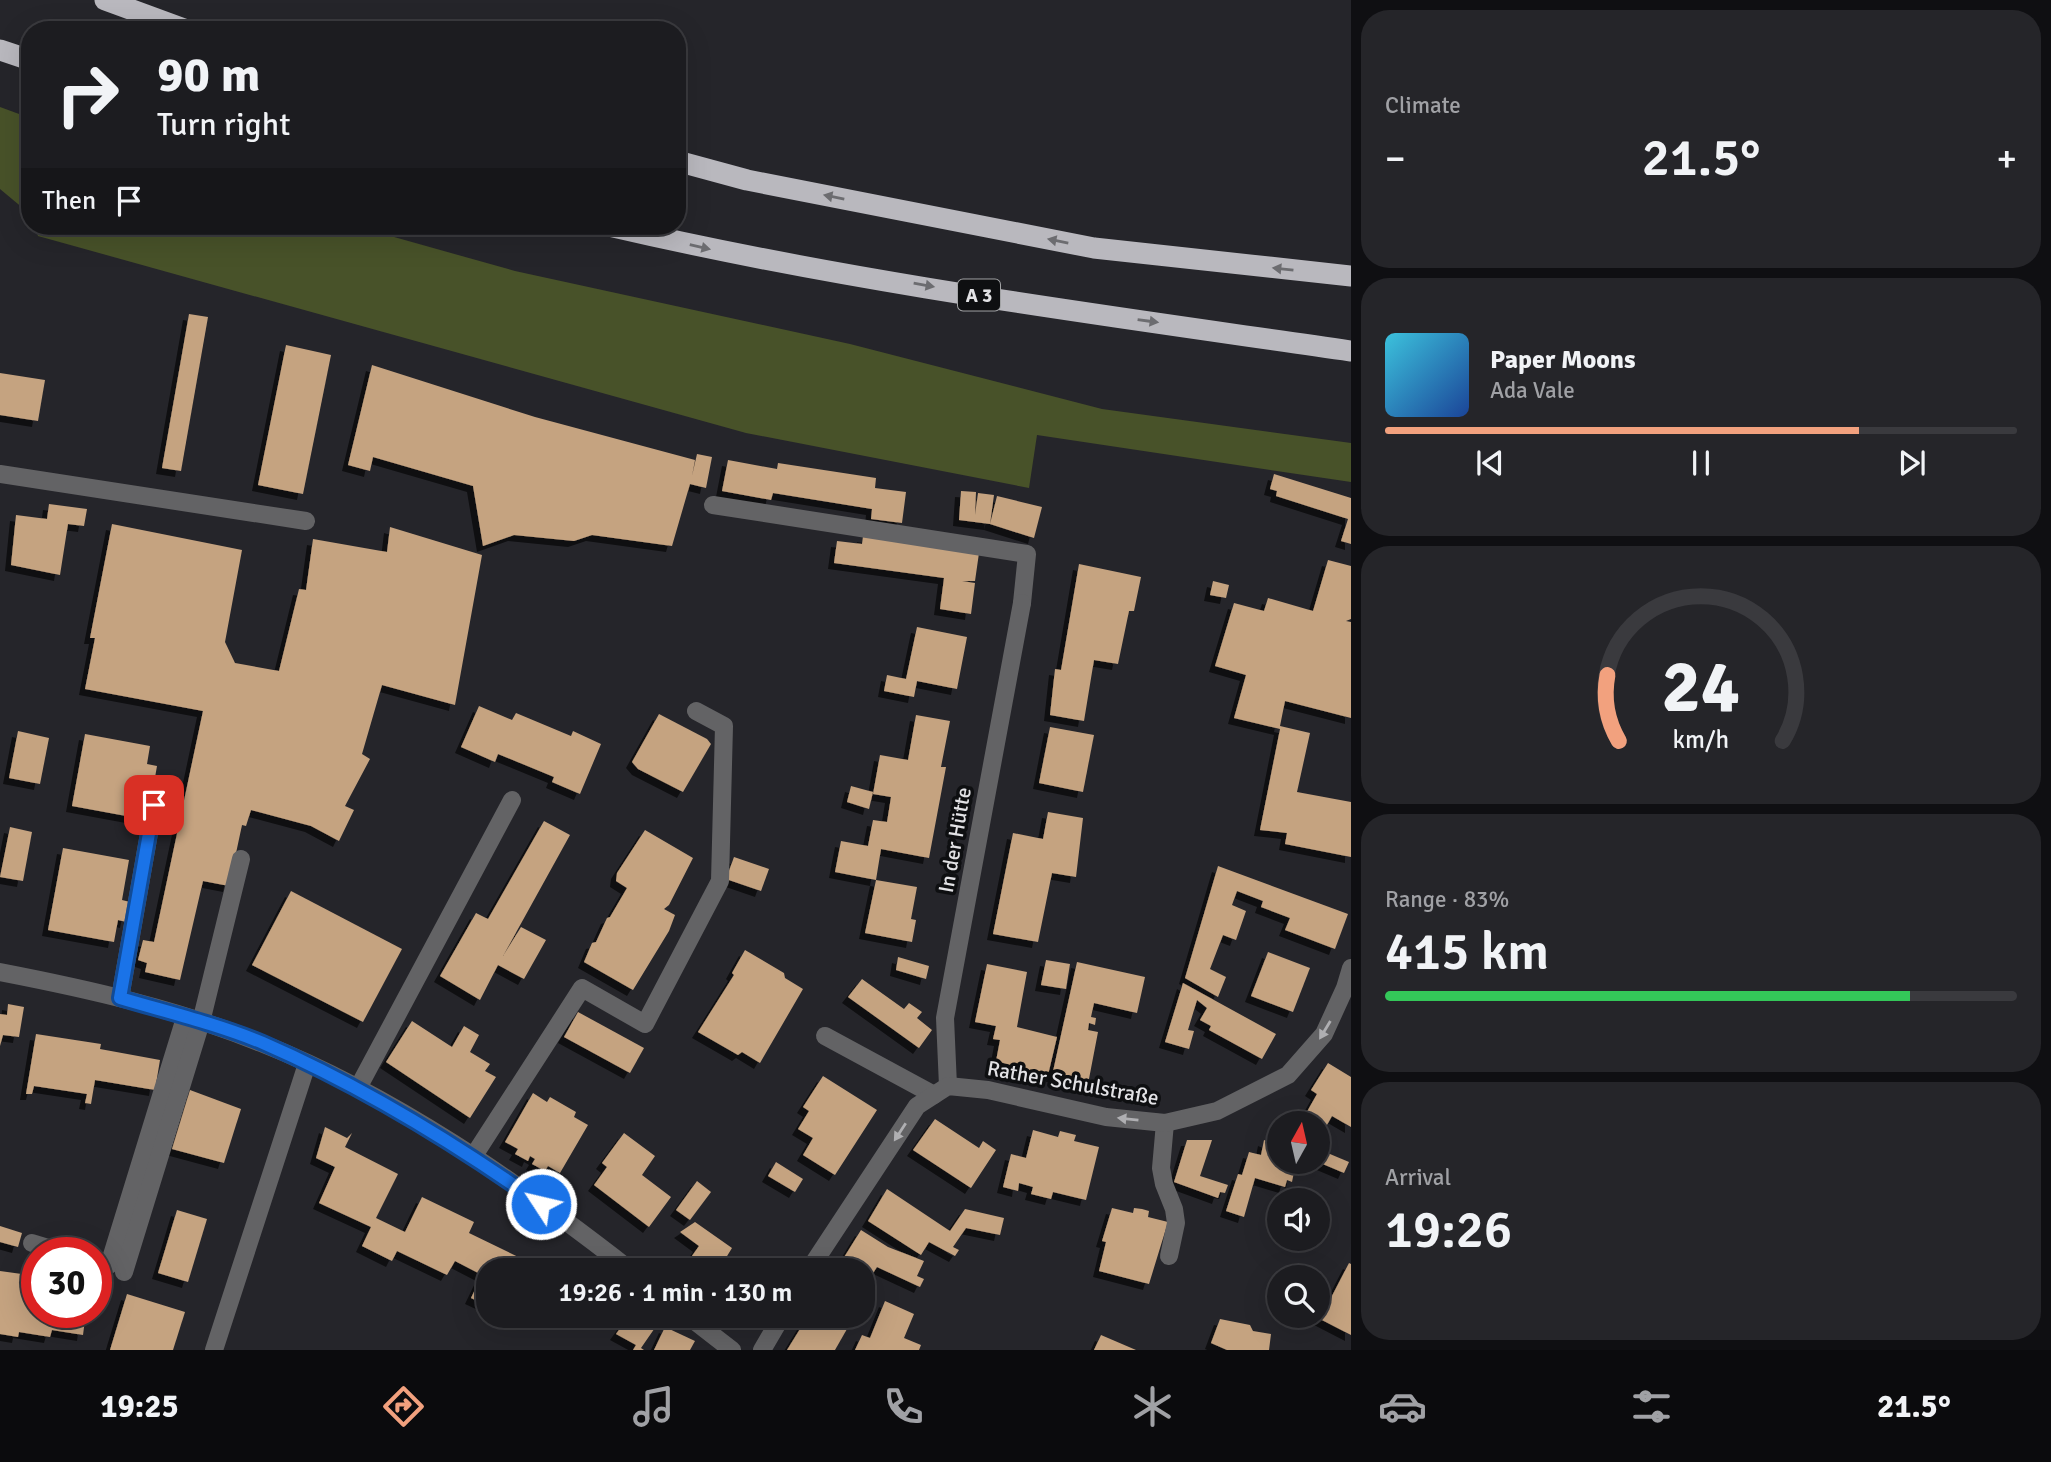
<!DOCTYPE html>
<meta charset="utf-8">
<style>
:root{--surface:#1c1c20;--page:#252529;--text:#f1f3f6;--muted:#a0a1a5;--line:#3a3a3e;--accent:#f2a17e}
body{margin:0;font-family:Signika,sans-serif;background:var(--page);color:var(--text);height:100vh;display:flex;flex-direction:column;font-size:26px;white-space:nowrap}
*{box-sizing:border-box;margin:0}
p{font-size:23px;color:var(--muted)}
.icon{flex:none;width:38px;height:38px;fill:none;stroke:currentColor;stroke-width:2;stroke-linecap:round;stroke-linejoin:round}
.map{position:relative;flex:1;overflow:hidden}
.side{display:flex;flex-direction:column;gap:10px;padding:10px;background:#0f0f12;width:700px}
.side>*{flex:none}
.top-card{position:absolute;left:21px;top:21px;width:665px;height:214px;border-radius:28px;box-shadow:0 7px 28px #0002,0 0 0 2px var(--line);background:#1c1c20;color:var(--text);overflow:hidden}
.needle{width:46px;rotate:8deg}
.tools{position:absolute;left:1267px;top:1111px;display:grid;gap:14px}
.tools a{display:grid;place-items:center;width:63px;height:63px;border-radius:50%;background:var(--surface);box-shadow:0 7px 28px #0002,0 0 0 2px var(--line);font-size:35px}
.speed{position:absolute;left:21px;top:1237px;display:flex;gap:14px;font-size:35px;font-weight:700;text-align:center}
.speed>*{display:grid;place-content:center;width:91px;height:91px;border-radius:50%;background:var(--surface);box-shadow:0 7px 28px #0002,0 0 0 2px var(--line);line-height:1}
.speed .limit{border:10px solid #d22;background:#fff;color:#111}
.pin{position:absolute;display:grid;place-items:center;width:60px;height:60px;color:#fff;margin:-30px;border-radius:14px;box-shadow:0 4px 10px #0006}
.me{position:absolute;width:77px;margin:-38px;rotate:305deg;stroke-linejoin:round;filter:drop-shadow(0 0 5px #0008)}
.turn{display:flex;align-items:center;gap:24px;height:147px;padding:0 21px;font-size:32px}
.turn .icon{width:91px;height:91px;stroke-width:2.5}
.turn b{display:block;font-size:49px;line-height:60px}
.then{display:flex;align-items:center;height:66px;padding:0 21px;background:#0003;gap:14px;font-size:26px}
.big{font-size:52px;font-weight:600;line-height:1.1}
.side .tile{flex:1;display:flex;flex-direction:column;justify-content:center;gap:10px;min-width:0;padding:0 24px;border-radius:28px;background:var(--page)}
.side .dial{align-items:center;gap:0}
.dial svg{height:182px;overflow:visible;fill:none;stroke:var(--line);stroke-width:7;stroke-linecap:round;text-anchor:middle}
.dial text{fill:var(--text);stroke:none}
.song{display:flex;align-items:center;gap:21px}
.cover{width:84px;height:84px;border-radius:10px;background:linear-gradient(135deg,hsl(190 70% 55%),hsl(220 70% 35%))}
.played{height:7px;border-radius:4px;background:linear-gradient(90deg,var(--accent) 75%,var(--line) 75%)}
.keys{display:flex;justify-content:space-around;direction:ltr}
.heat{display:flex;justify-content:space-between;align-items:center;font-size:38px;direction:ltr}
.charge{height:10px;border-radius:5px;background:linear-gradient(90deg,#34c759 83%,var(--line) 0)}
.trip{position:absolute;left:476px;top:1258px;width:399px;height:70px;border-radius:28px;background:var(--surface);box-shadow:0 7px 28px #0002,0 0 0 2px var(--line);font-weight:600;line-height:70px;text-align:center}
.tabs{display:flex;height:112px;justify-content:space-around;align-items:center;background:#0b0b0d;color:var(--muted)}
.tabs .icon{width:49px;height:49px}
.tabs .current{color:var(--accent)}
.tabs b{font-size:32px;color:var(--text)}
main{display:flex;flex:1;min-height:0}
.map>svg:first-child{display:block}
.forest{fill:#485229}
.building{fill:#c5a380;filter:url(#shadow)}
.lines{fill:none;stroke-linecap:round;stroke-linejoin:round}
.lane{stroke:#636365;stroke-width:18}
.street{stroke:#636365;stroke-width:18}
.highway{stroke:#b9b8be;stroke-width:21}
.oneway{fill:#6c6c70}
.oneway2{fill:#afafb2}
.route-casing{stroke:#114b97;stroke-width:18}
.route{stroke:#1a73e8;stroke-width:12}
.labels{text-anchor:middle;stroke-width:7;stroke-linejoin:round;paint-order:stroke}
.shield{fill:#0e0f11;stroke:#a2a3a5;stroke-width:2}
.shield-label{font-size:19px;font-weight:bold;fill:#e2e2e5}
.street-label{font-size:21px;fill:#e2e2e5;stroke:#0e0f11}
</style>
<main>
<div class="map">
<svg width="1351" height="1350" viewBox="0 0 1351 1350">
<defs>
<filter id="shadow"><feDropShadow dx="-6" dy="6" stdDeviation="0" flood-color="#0009"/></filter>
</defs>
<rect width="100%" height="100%" fill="#25252a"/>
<g class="forest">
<polygon points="0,107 30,118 30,214 0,189"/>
<polygon points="35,226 355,226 515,271 850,344 1102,409 1351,443 1351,482 1037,435 1029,488 746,433 38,236"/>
</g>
<g class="building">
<polygon points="189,314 208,317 181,471 162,468"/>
<polygon points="286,345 331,355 303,494 258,485"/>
<polygon points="372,365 535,417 695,460 692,476 697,454 712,457 706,488 690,484 672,546 592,535 574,541 514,535 483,546 473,486 373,457 370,471 348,465"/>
<polygon points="0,373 45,380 38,421 0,415"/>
<polygon points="728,460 777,469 778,463 876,478 875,488 906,492 902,523 871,519 872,509 773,493 771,500 722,491"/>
<polygon points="1274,474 1351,498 1351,544 1341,541 1348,519 1276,496 1277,491 1270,489"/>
<polygon points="961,491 976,492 975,515 978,493 994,495 990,524 997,496 1042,507 1034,538 990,524 959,520"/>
<polygon points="49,504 87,509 84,526 68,524 60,575 11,565 16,515 47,519"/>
<polygon points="112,524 242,550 225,642 235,663 279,671 299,589 306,590 313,539 387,552 390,527 482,555 455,705 382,685 362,754 370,759 345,806 354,810 339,841 311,826 251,810 246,826 242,825 229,886 203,881 180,980 145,972 147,963 138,960 143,940 154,942 203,711 85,689 95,638 90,638"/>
<polygon points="863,536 979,553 975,581 962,581 975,583 971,614 940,609 944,578 834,563 837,541 862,544"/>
<polygon points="1328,560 1351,566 1351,619 1346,621 1351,622 1351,718 1285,701 1280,726 1310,733 1297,792 1351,802 1351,857 1285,844 1287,833 1260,830 1280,729 1234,718 1246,675 1215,666 1234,603 1264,611 1268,598 1313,611"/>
<polygon points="1079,564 1141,577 1134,611 1129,611 1118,664 1094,660 1084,721 1050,715 1055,669 1061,670"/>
<polygon points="1213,581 1229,585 1226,598 1210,595"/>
<polygon points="917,627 967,637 957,689 917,681 914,697 884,691 887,675 906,679"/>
<polygon points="479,706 512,720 516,713 571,736 573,731 601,744 580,794 552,782 554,777 498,754 495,762 461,747"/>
<polygon points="659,714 707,739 711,744 683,792 638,769 632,762"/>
<polygon points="916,715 950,721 941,767 946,767 929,858 881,849 876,880 835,872 841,841 868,846 873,820 887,822 891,797 873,794 880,755 908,760"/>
<polygon points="1050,727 1094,735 1083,792 1039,783"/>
<polygon points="18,731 49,738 40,784 9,778"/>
<polygon points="85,734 150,746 147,764 157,766 153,789 143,787 137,818 72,806"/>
<polygon points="851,786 873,792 869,809 847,802"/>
<polygon points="1048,812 1083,818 1076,877 1052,873 1038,942 993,934 1013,833 1043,839"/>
<polygon points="544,821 570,835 503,956 521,927 546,940 524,979 498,965 480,1000 440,976 476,913 488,919"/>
<polygon points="10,827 32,832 23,881 0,877"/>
<polygon points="645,830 693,858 669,905 664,909 675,915 669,931 633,990 584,962 592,943 596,942 607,918 610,917 627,888 616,881 617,873"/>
<polygon points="63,848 129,860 122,900 130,902 126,922 118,920 114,942 48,930"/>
<polygon points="734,857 769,869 761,891 726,879"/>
<polygon points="1218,866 1348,914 1335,949 1285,930 1290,918 1261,907 1263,901 1237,891 1232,905 1246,911 1236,940 1223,935 1210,969 1226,977 1218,997 1185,978"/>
<polygon points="876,880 917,887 911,919 916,920 912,942 865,933"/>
<polygon points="291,891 402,949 363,1022 252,965"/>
<polygon points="745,950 784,973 785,978 803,989 760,1063 742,1052 738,1055 698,1032 734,975 732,973"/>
<polygon points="1268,952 1310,968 1293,1012 1251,996"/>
<polygon points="898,957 929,966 926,979 896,970"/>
<polygon points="1046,960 1070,964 1066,989 1041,985"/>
<polygon points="1077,962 1145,977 1137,1013 1094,1003 1091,1017 1096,1018 1095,1025 1089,1023 1088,1030 1098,1032 1088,1084 1052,1076"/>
<polygon points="987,964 1027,972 1017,1027 1057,1037 1048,1075 996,1061 1000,1040 993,1039 996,1026 975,1022"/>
<polygon points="862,979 904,1009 909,1003 922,1012 917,1018 932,1030 919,1048 848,997"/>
<polygon points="1183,983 1276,1034 1262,1059 1209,1030 1211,1026 1200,1020 1207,1008 1197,1000 1188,1030 1194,1031 1189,1049 1165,1042"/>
<polygon points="8,1004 24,1007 19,1037 3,1035 0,1046 0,1014 7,1015"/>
<polygon points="578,1012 644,1048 630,1073 564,1037"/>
<polygon points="412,1021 452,1047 464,1026 479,1035 470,1052 490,1064 485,1071 496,1077 470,1118 386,1062"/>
<polygon points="36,1034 101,1044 100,1049 160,1060 155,1090 95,1080 91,1104 85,1103 87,1094 34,1086 32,1094 26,1094"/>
<polygon points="1328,1063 1351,1077 1351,1127 1332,1116 1318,1141 1318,1124 1300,1124 1317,1094 1311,1090"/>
<polygon points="823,1076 877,1110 835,1175 803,1155 813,1138 798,1129 809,1111 803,1107"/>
<polygon points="190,1090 241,1109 224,1163 172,1149"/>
<polygon points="533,1093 547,1102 550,1097 576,1112 574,1117 588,1125 560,1173 548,1166 545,1171 532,1164 535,1159 530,1156 528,1161 515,1154 518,1149 505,1142"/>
<polygon points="935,1119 979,1148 983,1141 996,1150 971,1188 913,1150"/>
<polygon points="325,1127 347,1138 352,1133 345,1147 398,1174 376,1218 405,1232 422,1197 474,1222 469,1233 545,1270 488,1270 488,1306 471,1298 482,1275 455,1261 447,1275 397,1251 392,1261 362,1246 371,1227 319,1203 335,1167 316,1158"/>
<polygon points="1033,1130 1058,1137 1060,1131 1076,1135 1074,1141 1099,1147 1086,1200 1053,1192 1051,1199 1031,1194 1033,1187 1019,1183 1018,1191 1003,1187 1011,1154 1026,1158"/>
<polygon points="624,1133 655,1156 642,1175 671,1197 649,1227 594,1185 607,1167 602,1163"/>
<polygon points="1187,1140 1212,1140 1200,1176 1228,1185 1225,1193 1220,1192 1218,1198 1174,1182"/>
<polygon points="1264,1140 1279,1146 1279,1162 1296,1162 1292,1182 1287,1180 1285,1187 1255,1178 1244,1217 1226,1211 1238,1174 1242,1175 1249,1152 1261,1155"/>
<polygon points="1318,1149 1349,1162 1344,1173 1318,1162"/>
<polygon points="776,1162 803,1179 795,1192 768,1176"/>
<polygon points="697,1181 711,1192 690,1220 676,1210"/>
<polygon points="887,1189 950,1231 965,1209 1004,1218 1000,1235 966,1228 953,1247 959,1250 955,1256 929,1242 921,1255 868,1221"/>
<polygon points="1112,1208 1133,1213 1134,1208 1142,1209 1149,1211 1148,1217 1168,1222 1149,1284 1099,1271 1106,1242 1102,1241"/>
<polygon points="177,1210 207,1219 188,1282 158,1273"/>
<polygon points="695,1222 732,1248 724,1261 738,1270 682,1270 699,1246 680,1232"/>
<polygon points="0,1226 22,1233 18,1247 0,1242"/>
<polygon points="861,1230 888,1247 924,1261 917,1276 924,1279 920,1287 877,1267 866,1284 863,1282 863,1270 844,1270 838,1267"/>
<polygon points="1349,1263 1351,1264 1351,1335 1320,1319"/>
<polygon points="0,1271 29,1275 28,1280 37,1282 37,1312 86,1312 83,1335 52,1330 50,1337 19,1332 18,1337 0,1334"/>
<polygon points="127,1294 185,1312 173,1350 110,1350"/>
<polygon points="885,1301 914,1314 904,1338 921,1345 919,1350 855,1350 862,1335 870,1338"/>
<polygon points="636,1316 651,1316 659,1322 641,1348 644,1350 633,1350 636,1345 616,1334 626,1320 632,1322"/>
<polygon points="808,1316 817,1316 847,1329 835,1350 787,1350"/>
<polygon points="1220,1319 1250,1325 1253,1331 1271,1334 1269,1350 1227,1350 1211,1343"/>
<polygon points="665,1327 695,1341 690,1350 654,1350"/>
<polygon points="1101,1335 1136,1350 1094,1350"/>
</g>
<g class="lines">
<g class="lane">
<polyline points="0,474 306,521"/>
<polyline points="713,505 1027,554 1022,603"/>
<polyline points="120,998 154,805"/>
<polyline points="825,1036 934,1095"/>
<polyline points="358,1088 512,800"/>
<polyline points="1165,1123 1161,1168 1164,1184 1174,1209 1176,1223 1169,1256"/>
<polyline points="473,1157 582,988 645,1024 720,881 724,726 696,711"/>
<polyline points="32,1243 65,1253"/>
<polyline points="96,1262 109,1265 185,1018"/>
<polyline points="124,1272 201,1022 241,859"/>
<polyline points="214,1350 307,1064"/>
</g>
<g class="street">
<path d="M0,972C88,989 177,1009 261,1043C395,1096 517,1182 630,1270"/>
<polyline points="948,1086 945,1018 1022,603"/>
<polyline points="809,1270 917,1106 948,1086 988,1090 1106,1117 1165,1123 1217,1111 1288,1075 1324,1034 1345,988 1351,968"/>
<polyline points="688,1316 732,1350"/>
<polyline points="762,1350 782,1316"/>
</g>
<g class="highway">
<polyline points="105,0 187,30"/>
<polyline points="0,50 30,60"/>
<polyline points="677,161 747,180 1094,248 1351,276"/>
<path d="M609,226C853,283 1103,315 1351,351"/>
</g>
</g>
<defs><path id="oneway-solid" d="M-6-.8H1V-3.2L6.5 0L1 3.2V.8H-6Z" transform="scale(1.75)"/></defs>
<g class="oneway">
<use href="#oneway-solid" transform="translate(834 197) rotate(-169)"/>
<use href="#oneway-solid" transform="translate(1058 241) rotate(-169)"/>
<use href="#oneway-solid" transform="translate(700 247) rotate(13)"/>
<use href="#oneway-solid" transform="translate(1283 269) rotate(-174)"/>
<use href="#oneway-solid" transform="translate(924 285) rotate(10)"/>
<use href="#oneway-solid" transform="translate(1148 321) rotate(8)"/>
</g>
<g class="oneway2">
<use href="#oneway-solid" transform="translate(1325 1030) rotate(121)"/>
<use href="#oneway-solid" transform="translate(1128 1119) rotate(-174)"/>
<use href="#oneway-solid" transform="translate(900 1132) rotate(123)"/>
</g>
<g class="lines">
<g class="route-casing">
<path id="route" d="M154,805L120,998C167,1012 217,1024 263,1043C362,1086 453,1142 541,1204"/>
</g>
<use href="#route" class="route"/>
</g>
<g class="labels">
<rect class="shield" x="958" y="279.5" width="42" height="31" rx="5"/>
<g class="shield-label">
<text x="979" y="302">A 3</text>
</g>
<g class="street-label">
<text transform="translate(955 840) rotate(-80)" y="7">In der Hütte</text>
<text transform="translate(1073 1083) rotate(10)" y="7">Rather Schulstraße</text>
</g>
</g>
</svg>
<div class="tools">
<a><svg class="needle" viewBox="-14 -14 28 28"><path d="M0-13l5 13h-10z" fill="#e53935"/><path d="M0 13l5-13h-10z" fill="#a0a1a5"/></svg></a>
<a><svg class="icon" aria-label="sound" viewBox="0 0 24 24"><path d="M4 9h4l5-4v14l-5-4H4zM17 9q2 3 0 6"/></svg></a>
<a><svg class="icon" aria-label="search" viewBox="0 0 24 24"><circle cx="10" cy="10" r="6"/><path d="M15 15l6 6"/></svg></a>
</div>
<div class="speed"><div class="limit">30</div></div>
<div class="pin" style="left:154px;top:805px;background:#d93025"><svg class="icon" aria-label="arrive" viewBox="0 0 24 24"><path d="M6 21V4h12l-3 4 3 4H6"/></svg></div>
<svg class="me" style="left:541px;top:1204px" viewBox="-20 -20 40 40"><circle r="17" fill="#1a73e8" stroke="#fff" stroke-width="3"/><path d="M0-11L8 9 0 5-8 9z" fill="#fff"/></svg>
<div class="trip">19:26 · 1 min · 130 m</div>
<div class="top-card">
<div class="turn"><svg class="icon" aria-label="right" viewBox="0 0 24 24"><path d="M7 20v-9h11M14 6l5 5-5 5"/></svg><div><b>90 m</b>Turn right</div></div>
<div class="then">Then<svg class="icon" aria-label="arrive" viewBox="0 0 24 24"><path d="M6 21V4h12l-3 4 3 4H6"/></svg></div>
</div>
</div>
<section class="side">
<div class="tile"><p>Climate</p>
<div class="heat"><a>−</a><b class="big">21.5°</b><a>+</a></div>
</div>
<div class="tile">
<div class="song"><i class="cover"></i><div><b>Paper Moons</b><p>Ada Vale</p></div></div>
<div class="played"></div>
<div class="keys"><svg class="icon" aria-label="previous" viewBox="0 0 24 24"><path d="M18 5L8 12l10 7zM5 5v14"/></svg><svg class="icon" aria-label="pause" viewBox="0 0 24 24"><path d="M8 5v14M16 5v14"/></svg><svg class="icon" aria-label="next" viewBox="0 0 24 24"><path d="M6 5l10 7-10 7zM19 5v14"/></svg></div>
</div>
<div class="tile dial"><svg viewBox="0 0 100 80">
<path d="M14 69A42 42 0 1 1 86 69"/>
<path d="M14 69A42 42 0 0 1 9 40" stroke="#f2a17e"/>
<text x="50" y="56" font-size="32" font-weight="700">24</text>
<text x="50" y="72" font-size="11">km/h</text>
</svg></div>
<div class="tile"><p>Range · 83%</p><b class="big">415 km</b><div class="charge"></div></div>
<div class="tile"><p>Arrival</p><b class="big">19:26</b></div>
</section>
</main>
<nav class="tabs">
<b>19:25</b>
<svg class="icon current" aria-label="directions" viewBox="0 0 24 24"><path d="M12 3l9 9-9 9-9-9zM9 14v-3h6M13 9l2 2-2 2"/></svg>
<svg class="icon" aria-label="music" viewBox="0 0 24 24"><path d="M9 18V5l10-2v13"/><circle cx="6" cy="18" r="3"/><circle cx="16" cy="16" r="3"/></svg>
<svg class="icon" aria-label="phone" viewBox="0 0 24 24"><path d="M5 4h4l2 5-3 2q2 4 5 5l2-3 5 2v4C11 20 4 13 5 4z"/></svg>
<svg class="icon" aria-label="climate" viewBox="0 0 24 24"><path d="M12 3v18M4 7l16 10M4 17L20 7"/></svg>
<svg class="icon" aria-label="car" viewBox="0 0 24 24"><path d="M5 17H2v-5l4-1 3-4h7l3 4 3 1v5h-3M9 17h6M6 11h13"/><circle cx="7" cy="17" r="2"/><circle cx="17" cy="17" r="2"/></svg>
<svg class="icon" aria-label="filters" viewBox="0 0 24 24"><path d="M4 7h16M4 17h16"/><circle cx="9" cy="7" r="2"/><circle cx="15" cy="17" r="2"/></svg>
<b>21.5°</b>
</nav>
